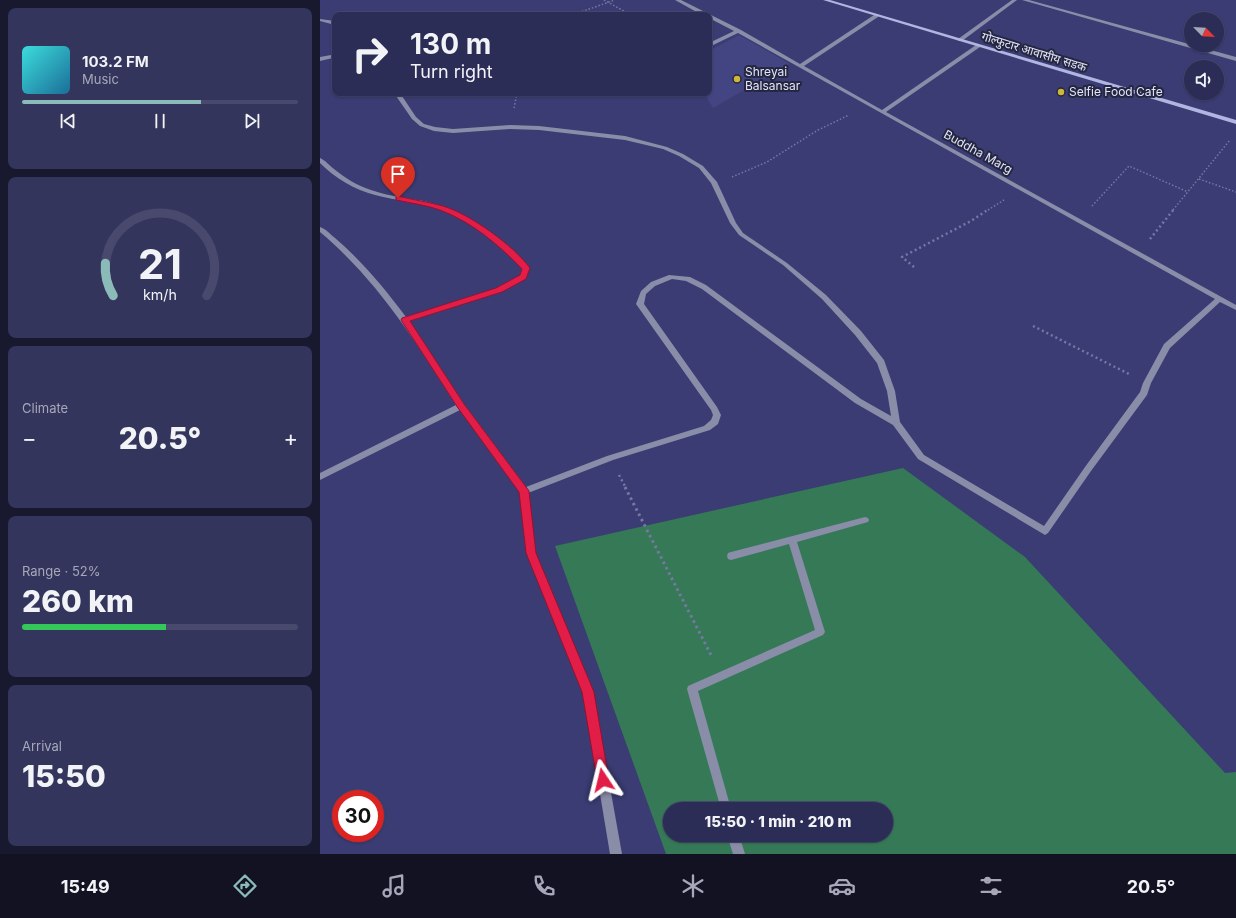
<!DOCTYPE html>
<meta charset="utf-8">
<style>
:root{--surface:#2c2d56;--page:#34355c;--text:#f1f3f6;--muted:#a6a8b9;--line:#48496c;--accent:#8bbbb9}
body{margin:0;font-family:Inter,"Noto Sans Devanagari",sans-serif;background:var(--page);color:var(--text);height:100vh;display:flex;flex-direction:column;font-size:15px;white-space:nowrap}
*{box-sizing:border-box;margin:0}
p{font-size:13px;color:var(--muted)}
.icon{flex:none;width:22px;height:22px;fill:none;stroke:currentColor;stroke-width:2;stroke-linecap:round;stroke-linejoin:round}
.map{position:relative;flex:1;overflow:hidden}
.details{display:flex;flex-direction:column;gap:8px;padding:8px;background:#18192f;width:320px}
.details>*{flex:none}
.banner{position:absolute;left:12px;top:12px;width:380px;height:84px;border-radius:8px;box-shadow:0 1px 3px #0004,0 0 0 1px var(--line);background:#2c2d56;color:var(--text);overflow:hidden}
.needle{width:26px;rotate:115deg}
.tools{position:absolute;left:864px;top:12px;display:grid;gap:8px}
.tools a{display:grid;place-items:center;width:40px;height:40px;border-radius:50%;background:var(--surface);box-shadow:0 1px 3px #0004,0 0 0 1px var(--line);font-size:20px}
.speed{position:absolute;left:12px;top:790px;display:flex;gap:8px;font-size:20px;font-weight:700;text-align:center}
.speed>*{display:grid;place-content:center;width:52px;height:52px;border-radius:50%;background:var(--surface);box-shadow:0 1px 3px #0004,0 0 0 1px var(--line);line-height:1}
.speed .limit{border:6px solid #d22;background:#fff;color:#111}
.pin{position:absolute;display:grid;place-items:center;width:34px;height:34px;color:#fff;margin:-41px -17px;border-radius:50% 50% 50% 0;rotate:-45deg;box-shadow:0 0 4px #0007}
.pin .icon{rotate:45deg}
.me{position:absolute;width:44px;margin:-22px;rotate:350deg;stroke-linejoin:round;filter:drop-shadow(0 0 3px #0008)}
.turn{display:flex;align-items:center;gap:14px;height:84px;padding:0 12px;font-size:18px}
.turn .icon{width:52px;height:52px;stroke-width:2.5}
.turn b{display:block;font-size:28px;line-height:34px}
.big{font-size:30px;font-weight:800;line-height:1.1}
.details .widget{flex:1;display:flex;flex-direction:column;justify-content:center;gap:6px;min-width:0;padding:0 14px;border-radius:8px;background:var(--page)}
.details .dial{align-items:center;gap:0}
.dial svg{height:104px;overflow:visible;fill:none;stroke:var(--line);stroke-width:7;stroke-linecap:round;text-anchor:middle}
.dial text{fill:var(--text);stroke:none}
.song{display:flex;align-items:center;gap:12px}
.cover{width:48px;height:48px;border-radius:6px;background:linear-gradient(135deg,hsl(180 70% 55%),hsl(200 70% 35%))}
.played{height:4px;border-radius:2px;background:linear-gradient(90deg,var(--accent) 65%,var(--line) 65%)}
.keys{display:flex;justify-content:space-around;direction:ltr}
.heat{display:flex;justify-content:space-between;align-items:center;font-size:22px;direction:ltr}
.charge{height:6px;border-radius:3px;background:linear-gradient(90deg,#34c759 52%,var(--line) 0)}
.trip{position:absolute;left:343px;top:802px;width:230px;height:40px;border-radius:20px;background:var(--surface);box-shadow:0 1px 3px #0004,0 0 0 1px var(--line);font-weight:800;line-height:40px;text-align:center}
.dock{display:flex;height:64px;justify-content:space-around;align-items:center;background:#121222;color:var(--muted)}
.dock .icon{width:28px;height:28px}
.dock .on{color:var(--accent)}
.dock b{font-size:18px;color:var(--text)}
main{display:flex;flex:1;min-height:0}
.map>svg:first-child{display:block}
.built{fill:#434583}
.green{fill:#357957;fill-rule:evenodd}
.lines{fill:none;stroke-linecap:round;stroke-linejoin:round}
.path-far2{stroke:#7678a3;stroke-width:1.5;stroke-dasharray:1.5 2;stroke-linecap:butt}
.path-far1{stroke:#7678a3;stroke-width:2.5;stroke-dasharray:2 3;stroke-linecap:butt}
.path{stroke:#7678a3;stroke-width:3;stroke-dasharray:2.5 3.5;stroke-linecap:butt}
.minor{fill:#898da8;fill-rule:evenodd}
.secondary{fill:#b0b5e1;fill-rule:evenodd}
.route{fill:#e11d48;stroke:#92132f}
.poi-dot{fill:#ceb838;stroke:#252740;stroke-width:1.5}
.labels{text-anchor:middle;stroke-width:4;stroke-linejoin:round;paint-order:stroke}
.far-street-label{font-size:12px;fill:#e3e5fa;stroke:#252740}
.far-poi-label{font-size:12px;fill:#e3e5fa;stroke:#252740;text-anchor:start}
</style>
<main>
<section class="details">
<div class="widget">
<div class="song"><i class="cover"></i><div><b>103.2 FM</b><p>Music</p></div></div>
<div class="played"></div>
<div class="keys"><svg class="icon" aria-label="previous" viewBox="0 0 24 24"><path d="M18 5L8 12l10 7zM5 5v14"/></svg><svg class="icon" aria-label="pause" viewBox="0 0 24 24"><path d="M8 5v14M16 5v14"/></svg><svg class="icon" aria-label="next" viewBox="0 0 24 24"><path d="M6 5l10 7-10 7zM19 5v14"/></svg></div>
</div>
<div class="widget dial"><svg viewBox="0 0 100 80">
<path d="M14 69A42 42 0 1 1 86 69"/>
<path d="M14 69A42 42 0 0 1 8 44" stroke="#8bbbb9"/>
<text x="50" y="56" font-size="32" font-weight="700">21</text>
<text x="50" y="72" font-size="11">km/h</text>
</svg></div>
<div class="widget"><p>Climate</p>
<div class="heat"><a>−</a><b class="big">20.5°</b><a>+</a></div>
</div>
<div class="widget"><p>Range · 52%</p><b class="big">260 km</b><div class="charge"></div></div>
<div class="widget"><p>Arrival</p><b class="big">15:50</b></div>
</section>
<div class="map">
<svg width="916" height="854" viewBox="0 0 916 854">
<rect width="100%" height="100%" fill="#3a3c73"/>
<polygon class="built" points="419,35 470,64 393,108 384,93 389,93 389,51"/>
<path class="green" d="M583,468L705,557L905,773L916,772V854H346L235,546ZM350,809H566V835H350Z"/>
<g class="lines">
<g class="path-far2">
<polyline points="284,0 311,15"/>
<polyline points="252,15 295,0"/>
<polyline points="194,108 197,93"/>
<polyline points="412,177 447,162 498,130 529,115"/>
<polyline points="879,179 916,192"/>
<polyline points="772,206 809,166 868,192"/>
<polyline points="668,210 684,200"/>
<polyline points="853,210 910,140"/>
</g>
<g class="path-far1">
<polyline points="830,239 854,209"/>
<polyline points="594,267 582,257 651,221 669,209"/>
<polyline points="713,326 809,374"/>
<polyline points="299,475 306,488"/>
</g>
<polyline class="path" points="305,487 392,657"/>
<g class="minor">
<path d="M355,0H361L421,30L480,64L554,15H558V17L484,66L562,110L656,45H660V47L566,112L916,305V310L900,302L850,348L831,383L827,395L771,471L728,533L725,535L598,459L573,425L535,403L382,289L366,281L352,279L335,286L326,294L324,304L397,407L401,415L398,424L390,430L293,460L208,493L215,553L273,692L302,854H290L263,692L207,553L200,492L140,410L0,480V473L136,405C96,342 58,281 0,232V227C6,229 10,234 15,238C42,261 65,289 86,317L177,288L200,276L202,268C179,245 153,221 121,209C100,202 77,201 55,195C35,190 15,178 0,163V158C5,160 10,166 14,169C25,178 38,186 51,190C70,197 90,198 108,202C144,211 187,239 209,268L205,279L181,292L89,321L144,404L206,487L287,456L384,426L391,420L393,415L391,410L316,304L321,291L331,282L349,275L370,277L386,285L541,399L571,416L567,391L557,363L535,335L502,299L463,265L419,235L410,223L391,183L379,168L359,156L343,149L305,140L219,130L190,129L133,133L114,131L100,126L92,119L74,93H80L96,117L104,124L115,127L133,129L190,125L219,126L305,136L347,147L363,154L383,166L397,182L416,223L423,233L467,263L506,295L541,331L564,360L575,391L580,422L604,455L724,526L765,467L820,392L823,383L844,344L895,299L418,33L389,47V43L414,31L389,18V15H382Z"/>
<polygon points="692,0 697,0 642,41 638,41 638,39"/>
<polygon points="702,0 709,0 916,57 916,61"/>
<polygon points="0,19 15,21 15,25 0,21"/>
<polygon points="11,55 13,56 13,58 0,61 0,57"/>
<polygon points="545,517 548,518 549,520 548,522 477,542 505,632 503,635 378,691 411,809 401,809 367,689 368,686 495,630 469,544 411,560 408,559 407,556 408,553 411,552"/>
<polygon points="407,835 419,835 425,854 413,854"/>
</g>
<polygon class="secondary" points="503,0 510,0 916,120 916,124"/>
</g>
<path class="route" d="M78,196C93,200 109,202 123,206C150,214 194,246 210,268L206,279L182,292L90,321L144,404L209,491L216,553L274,692L289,780L287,784L283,786L279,784L277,780L262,692L206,553L199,492L138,408L81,320L82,318L176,288L200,275L202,269C179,245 152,222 120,210C106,205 90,203 76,200V197Z"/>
<g class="poi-dot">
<circle cx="417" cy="79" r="4"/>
<circle cx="741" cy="92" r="4"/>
</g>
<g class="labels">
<g class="far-street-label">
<text transform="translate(714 52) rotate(17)" y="4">गोल्फुटार आवासीय सडक</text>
<text transform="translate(658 152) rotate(29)" y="4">Buddha Marg</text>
</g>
<g class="far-poi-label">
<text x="425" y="76">Shreyai<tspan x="425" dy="14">Balsansar</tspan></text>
<text x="749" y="96">Selfie Food Cafe</text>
</g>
</g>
</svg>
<div class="tools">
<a><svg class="needle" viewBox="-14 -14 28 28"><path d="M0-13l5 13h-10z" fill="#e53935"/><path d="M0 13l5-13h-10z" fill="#a6a8b9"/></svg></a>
<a><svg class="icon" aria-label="sound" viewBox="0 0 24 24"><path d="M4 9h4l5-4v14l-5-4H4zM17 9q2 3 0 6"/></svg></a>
</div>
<div class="speed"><div class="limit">30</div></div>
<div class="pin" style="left:78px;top:198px;background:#d93025"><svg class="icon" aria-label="arrive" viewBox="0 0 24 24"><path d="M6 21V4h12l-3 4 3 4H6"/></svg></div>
<svg class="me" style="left:283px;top:780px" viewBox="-20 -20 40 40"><path d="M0-17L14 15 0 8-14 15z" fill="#e11d48" stroke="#fff" stroke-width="4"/></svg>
<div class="trip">15:50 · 1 min · 210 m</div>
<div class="banner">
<div class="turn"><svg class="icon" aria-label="right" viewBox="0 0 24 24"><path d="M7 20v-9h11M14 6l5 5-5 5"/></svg><div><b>130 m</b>Turn right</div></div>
</div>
</div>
</main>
<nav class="dock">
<b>15:49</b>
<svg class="icon on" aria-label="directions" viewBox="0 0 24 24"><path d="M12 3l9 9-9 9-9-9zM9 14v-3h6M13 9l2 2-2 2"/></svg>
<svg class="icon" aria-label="music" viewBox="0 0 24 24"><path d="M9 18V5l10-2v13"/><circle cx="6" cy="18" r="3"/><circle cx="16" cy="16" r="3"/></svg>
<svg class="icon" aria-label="phone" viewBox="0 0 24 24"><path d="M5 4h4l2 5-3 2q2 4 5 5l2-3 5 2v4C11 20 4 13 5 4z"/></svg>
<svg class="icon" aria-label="climate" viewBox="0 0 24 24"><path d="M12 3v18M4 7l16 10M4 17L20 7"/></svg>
<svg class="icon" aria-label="car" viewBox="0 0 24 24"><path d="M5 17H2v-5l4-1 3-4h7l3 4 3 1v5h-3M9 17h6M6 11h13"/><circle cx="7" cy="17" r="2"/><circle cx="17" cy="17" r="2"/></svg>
<svg class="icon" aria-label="filters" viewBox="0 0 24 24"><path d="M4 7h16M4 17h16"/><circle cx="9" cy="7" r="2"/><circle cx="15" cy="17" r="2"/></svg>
<b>20.5°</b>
</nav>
